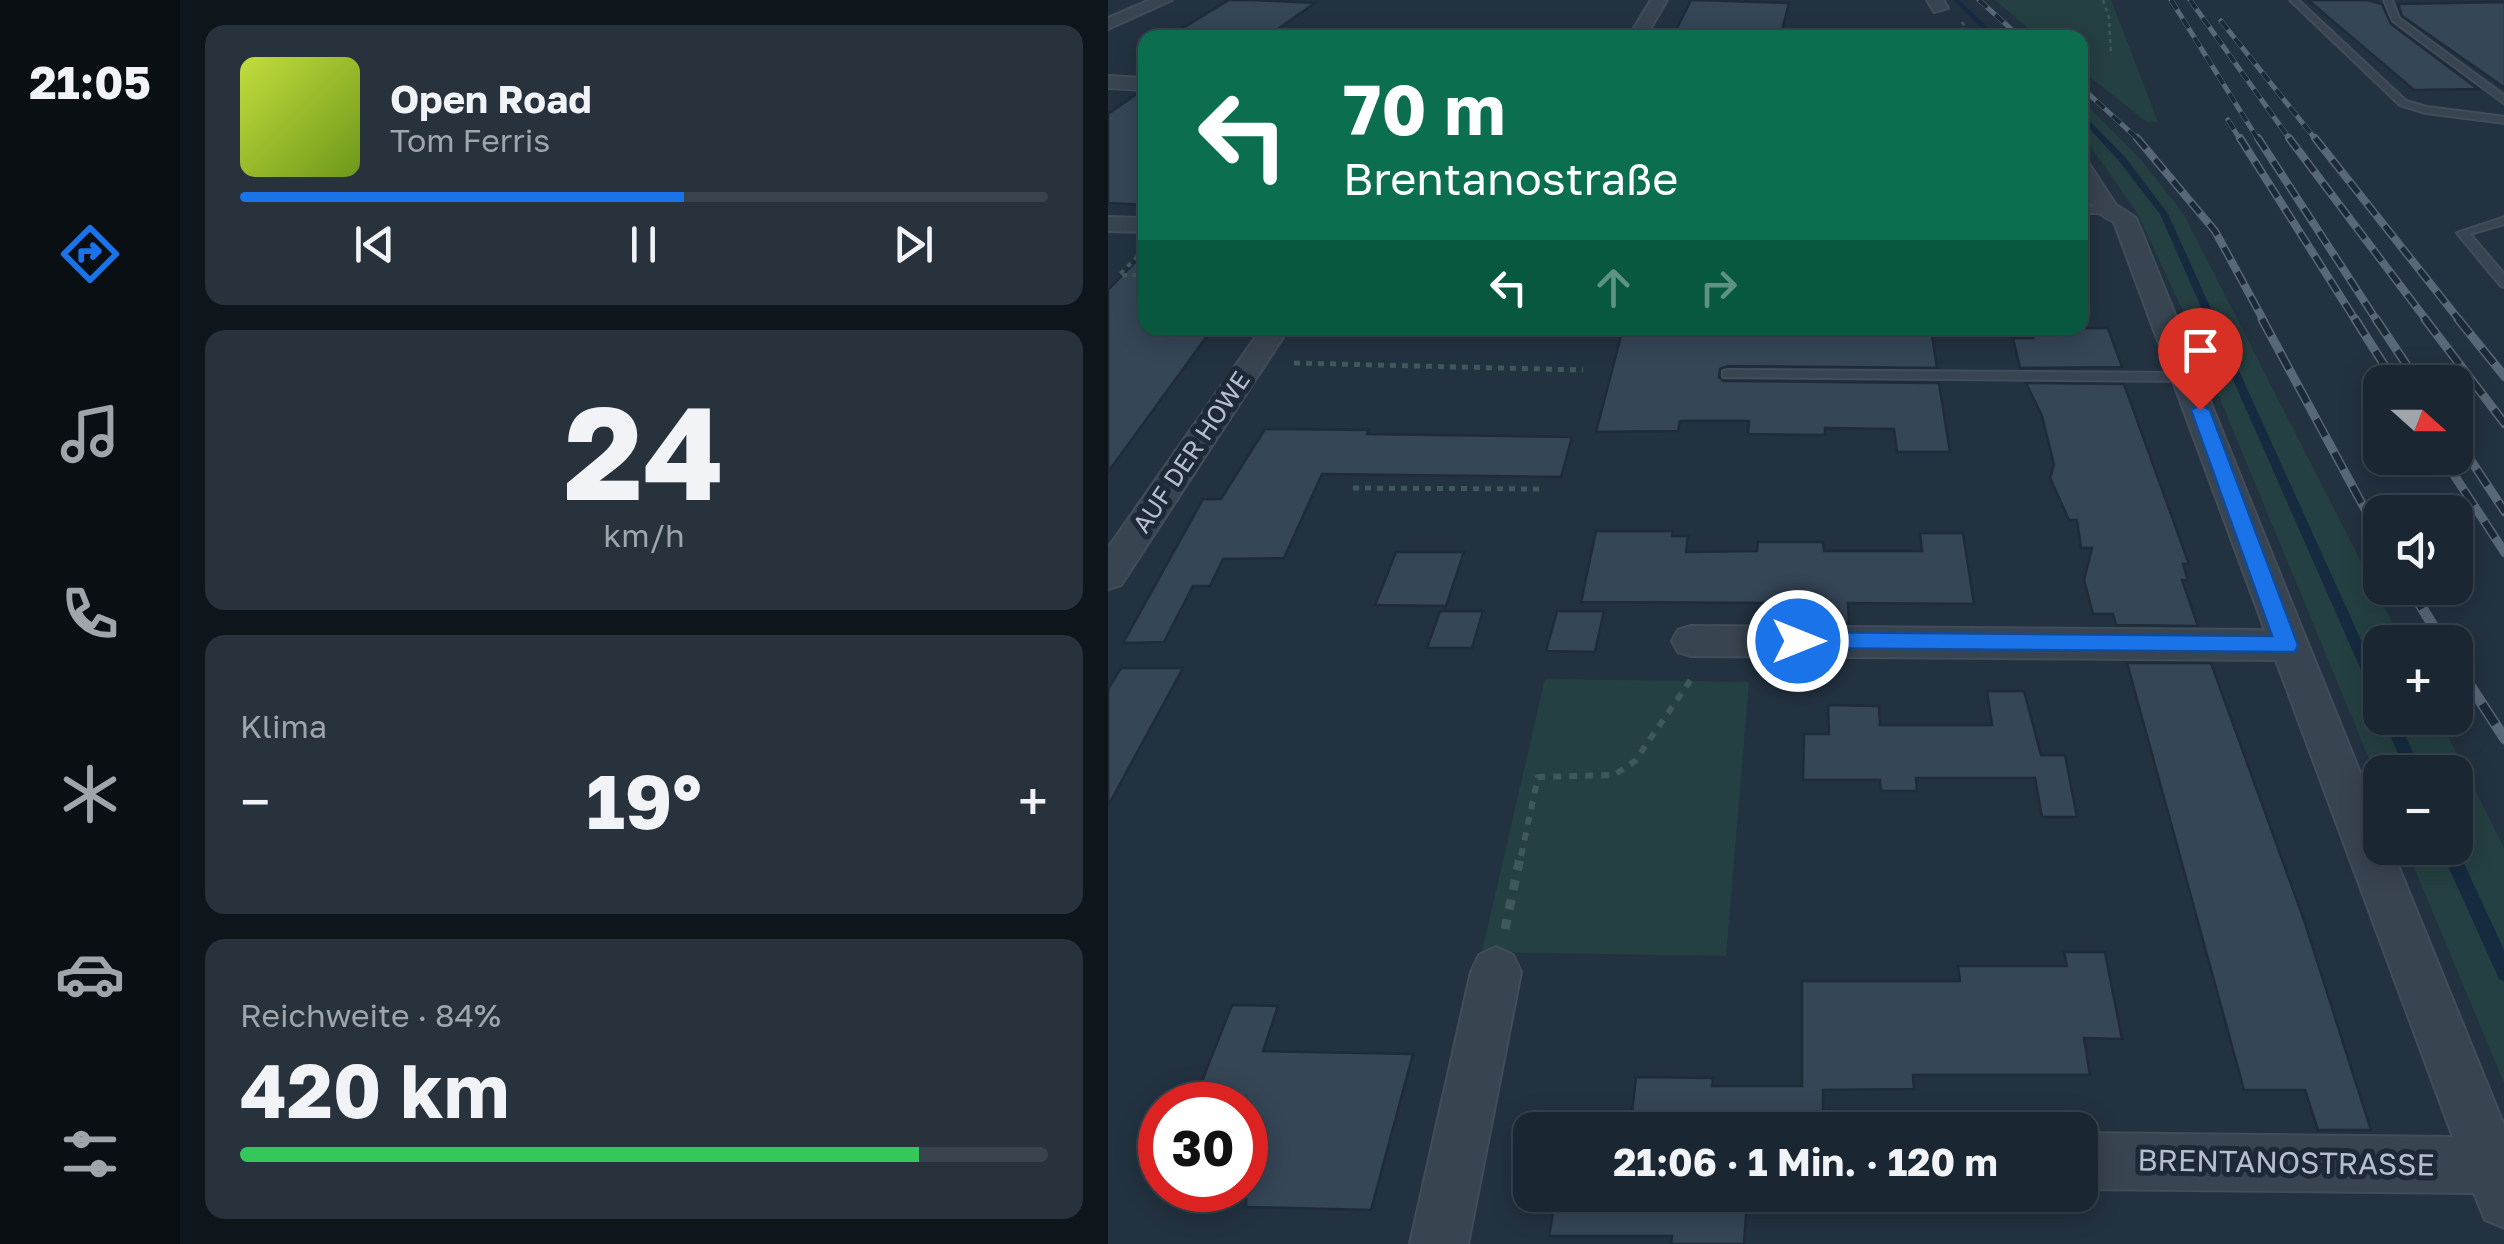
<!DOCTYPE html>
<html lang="de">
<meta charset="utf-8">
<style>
:root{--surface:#1a2631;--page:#27323d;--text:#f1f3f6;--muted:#9fa5ab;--line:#38434d;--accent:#1a73e8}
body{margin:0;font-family:"Golos Text",sans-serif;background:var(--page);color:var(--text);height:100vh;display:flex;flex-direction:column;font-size:38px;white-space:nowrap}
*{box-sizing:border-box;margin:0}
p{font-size:32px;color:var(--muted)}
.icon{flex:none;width:55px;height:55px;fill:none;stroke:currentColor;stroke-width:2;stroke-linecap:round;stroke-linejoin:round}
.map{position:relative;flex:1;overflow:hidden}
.side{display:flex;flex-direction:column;gap:25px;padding:25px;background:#0e151b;width:928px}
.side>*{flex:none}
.banner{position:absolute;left:30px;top:30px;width:950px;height:305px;border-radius:20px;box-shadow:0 5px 25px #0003,0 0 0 2px var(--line);background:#0b6e4f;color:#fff;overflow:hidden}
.needle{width:65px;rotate:111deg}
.controls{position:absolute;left:1255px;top:365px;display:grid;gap:20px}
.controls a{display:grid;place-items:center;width:110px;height:110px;border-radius:20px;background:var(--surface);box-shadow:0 5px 25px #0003,0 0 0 2px var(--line);font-size:50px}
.speed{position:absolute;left:30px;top:1082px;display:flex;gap:20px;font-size:50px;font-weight:700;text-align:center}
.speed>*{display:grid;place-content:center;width:130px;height:130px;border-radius:50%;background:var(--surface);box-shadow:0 5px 25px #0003,0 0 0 2px var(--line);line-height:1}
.speed .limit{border:15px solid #d22;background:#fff;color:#111}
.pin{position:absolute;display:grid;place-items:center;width:85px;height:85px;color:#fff;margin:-102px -42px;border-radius:50% 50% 50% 0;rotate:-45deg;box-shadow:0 0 10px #0007}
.pin .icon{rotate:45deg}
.me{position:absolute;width:110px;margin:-55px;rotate:90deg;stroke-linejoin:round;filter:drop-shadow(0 0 8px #0008)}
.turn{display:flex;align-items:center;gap:35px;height:210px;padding:0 40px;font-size:45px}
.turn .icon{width:130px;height:130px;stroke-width:2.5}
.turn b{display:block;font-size:70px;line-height:85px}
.lanes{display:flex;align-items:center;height:95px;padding:0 40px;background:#0003;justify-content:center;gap:50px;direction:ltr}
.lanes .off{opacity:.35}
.big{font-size:75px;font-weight:700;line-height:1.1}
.side .tile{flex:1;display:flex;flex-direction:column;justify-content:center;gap:15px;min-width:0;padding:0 35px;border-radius:20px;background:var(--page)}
.side .dial{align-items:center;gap:0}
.dial b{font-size:130px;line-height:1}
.song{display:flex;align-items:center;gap:30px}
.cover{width:120px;height:120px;border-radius:15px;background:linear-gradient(135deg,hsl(70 70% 55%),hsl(80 70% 35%))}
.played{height:10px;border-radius:5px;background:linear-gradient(90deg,var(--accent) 55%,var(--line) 55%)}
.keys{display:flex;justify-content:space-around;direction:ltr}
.heat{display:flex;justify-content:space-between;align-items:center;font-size:55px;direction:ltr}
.charge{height:15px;border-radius:8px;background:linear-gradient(90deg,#34c759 84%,var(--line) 0)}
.trip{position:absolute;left:405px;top:1112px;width:585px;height:100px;border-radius:20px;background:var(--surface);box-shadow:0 5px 25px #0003,0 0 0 2px var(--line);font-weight:700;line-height:100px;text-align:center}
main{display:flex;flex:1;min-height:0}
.dock{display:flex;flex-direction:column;width:180px;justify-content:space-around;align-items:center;background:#0a0f14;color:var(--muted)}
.dock .icon{width:70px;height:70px}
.dock .selected{color:var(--accent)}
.dock b{font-size:45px;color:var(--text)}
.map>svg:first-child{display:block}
.green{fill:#254042}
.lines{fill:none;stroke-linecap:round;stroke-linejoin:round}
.stream{fill:#162a40;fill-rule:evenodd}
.building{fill:#354657;stroke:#1f2b38;stroke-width:2.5}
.service-casing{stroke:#414d5a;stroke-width:4}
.minor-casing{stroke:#414d5a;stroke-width:4}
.path-far4{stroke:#3f595a;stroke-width:2.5;stroke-dasharray:4 4;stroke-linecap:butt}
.path-far3{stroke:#3f595a;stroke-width:4;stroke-dasharray:5 5;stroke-linecap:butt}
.path-far2{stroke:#3f595a;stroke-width:5;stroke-dasharray:6 6;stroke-linecap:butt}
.path-far1{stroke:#3f595a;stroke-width:6;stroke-dasharray:8 8;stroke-linecap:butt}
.path{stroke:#3f595a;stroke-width:9;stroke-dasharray:10 10;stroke-linecap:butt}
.service{fill:#384450;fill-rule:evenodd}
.minor{fill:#384450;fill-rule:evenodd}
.rail-far3-casing{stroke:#596878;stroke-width:5}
.rail-far2-casing{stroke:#596878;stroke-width:8}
.rail-far1-casing{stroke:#596878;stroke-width:9}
.rail-casing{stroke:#596878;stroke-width:11}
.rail-far3{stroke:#1d2936;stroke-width:4;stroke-dasharray:11;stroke-linecap:butt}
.rail-far2{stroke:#1d2936;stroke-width:5;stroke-dasharray:14;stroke-linecap:butt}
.rail-far1{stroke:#1d2936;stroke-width:6;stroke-dasharray:19;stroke-linecap:butt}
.rail{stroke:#1d2936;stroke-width:8;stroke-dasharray:24;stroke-linecap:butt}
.route{fill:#1a73e8;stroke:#114b97;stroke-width:2.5}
.labels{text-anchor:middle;stroke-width:10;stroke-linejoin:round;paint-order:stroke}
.street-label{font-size:25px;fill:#b4bfcb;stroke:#1d2936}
.near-street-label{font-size:30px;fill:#b4bfcb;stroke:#1d2936}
</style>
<main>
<nav class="dock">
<b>21:05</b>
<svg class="icon selected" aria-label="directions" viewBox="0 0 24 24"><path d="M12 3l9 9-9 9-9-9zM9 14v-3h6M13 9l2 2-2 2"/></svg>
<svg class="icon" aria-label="music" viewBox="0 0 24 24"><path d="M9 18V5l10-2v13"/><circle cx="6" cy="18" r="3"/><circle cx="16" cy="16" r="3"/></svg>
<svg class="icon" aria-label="phone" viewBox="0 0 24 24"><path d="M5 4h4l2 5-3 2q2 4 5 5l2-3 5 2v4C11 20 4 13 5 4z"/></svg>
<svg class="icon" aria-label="climate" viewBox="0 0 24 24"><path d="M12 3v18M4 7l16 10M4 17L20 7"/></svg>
<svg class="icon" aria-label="car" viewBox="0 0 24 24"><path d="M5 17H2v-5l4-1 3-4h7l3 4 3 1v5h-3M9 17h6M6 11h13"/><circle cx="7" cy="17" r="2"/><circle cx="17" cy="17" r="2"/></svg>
<svg class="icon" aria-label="filters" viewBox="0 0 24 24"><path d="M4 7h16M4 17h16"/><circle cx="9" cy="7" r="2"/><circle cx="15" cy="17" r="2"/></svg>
</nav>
<section class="side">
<div class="tile">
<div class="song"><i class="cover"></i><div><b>Open Road</b><p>Tom Ferris</p></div></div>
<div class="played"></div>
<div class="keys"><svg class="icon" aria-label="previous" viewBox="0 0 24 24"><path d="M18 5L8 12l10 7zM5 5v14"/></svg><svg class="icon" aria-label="pause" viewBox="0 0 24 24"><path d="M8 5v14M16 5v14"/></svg><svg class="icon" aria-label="next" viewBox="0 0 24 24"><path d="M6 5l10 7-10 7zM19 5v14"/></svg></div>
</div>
<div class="tile dial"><b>24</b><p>km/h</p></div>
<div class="tile"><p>Klima</p>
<div class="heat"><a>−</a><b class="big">19°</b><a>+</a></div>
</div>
<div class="tile"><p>Reichweite · 84%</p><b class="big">420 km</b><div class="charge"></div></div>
</section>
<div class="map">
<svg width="1397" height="1244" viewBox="0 0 1397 1244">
<rect width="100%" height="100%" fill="#233241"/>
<g class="green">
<polygon points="887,0 1003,0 1050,122 1039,122 973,70 972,38 930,37"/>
<polygon points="973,99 1033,160 1075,213 1294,642 1272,642 1272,718 1331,718 1396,848 1396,1083 1298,848 1348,848 1348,772 1272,772 1272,785 1084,331 1030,214 973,133"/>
<polygon points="437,679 641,682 618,956 374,952"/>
</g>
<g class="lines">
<g class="stream">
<polygon points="845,0 851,0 891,38 884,38"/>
<polygon points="972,111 1017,157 1060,214 1272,682 1272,703 1267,701 1265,697 1052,214 1011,161 972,118"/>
<polygon points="1275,718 1289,718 1314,772 1298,772"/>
<polygon points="1348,846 1397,952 1397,982 1391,979 1332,848"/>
</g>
</g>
<g class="building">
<polygon points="121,0 144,0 207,3 157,38 58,38"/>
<polygon points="583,0 589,0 681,3 672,38 564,38"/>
<polygon points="1200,0 1259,0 1274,4 1283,24 1370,89 1306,90"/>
<polygon points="1397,2 1397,88 1294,16 1290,4"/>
<polygon points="30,93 38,94 38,205 0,203 0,114"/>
<polygon points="38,251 38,328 105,328 0,472 0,290"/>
<polygon points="544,328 823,328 829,368 620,366 612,369 611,377 615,381 831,383 842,452 789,452 786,429 717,428 717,435 640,434 641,421 572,421 570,431 488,432 514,332 543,332"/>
<polygon points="922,328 1000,328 1014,367 912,368 905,338 925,338"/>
<polygon points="918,383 1016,384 1081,564 1075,564 1080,580 1074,580 1090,626 1008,625 1005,614 985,614 976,580 984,548 973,548 969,520 961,520 942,478 946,465 934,416"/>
<polygon points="157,429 261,430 259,434 464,437 453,477 214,474 176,558 115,559 102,586 85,586 56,642 15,643 95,499 113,499"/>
<polygon points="488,531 565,531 564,536 580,536 578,552 649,551 650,542 715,542 716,551 814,551 812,533 855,533 866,604 740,603 741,623 698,623 699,603 473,602"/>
<polygon points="288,552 356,552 338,606 267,605"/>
<polygon points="332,611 375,611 364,648 319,648"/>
<polygon points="449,611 496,611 487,652 438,651"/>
<polygon points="1019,663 1103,663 1196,920 1263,1130 1210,1130 1197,1090 1136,1090"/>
<polygon points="13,668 75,668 0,806 0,689"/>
<polygon points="879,691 916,691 933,755 957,755 969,817 934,817 927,778 808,778 809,791 773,791 772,780 695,780 696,734 721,734 720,705 771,706 772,725 884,725"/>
<polygon points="956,952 997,952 1014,1039 976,1038 982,1075 805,1075 806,1089 715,1090 715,1130 522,1130 528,1077 605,1078 604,1086 694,1086 694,981 852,981 850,966 959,966"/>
<polygon points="124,1005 170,1006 155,1051 305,1054 263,1210 138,1207 138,1096 88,1096"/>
<polygon points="448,1195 716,1195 716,1202 639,1202 636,1244 563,1244 564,1236 441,1236"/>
</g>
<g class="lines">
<g class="service-casing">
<g id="service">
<polygon points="1182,0 1190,0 1298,101 1319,107 1397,117 1397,123 1318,113 1292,105"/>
<polygon points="1276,0 1284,0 1291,18 1397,96 1397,104 1285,21"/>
<polygon points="972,207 999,207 1004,210 999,213 972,213"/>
<polygon points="1397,217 1397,224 1362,234 1397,275 1397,287 1393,286 1349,233"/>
<polygon points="620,370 1080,373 1087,377 1080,381 615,377 615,371"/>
</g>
</g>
<g class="minor-casing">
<g id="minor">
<polygon points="42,0 64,0 0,29 0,18"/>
<polygon points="543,0 559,0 537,38 520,38"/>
<polygon points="819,0 835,0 840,8 826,12"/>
<polygon points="0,76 38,78 38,90 0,88"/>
<path d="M972,161L980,162L1008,205L1028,218L1272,822V848H1283L1397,1128V1228L1377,1220L1366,1193L972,1189V1133L1345,1137L1168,660L583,656L570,652L564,641L570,630L583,626L1157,630L1006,222C979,210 972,188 972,161Z"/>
<polygon points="0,217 38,218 38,232 0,231"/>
<polygon points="154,328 181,328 13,585 0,589 0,548"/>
<polygon points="388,947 405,955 413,972 360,1244 302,1244 363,972 371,955"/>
</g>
</g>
<g class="path-far4">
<polyline points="995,0 1001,17 1003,55"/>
<polyline points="854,22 865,38"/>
</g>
<polyline class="path-far3" points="30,256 11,275 38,275"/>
<g class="path-far2">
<polyline points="186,363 475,370"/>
<polyline points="245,488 434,489"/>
</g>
<polyline class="path-far1" points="413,856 430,777 506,775 527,761 584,678"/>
<polyline class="path" points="397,929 413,853"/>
<use href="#service" class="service"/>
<use href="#minor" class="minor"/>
<g class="rail-far3-casing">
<g id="rail-far3">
<polyline points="871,0 913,38"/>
<polyline points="1063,0 1151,141"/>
<polyline points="1082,0 1183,141"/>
<polyline points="1113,21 1209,141"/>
<polyline points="972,86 1032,141"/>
<polyline points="1120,120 1133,141"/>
</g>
</g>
<g class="rail-far2-casing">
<g id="rail-far2">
<polyline points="1029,138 1107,231 1156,321"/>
<polyline points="1132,138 1248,321"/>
<polyline points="1150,138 1269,321"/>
<polyline points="1181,138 1319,321"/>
<polyline points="1207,138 1352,321"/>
</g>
</g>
<g class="rail-far1-casing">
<g id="rail-far1">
<polyline points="1154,319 1272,537"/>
<polyline points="1247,319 1287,382"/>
<polyline points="1268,319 1310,382"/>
<polyline points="1317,319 1397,424"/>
<polyline points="1350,319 1397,377"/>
<polyline points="1348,438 1397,512"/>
<polyline points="1335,458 1397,553"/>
</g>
</g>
<g class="rail-casing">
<g id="rail">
<polyline points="1302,588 1335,642"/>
<polyline points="1348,664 1397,739"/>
</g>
</g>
<use href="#rail-far3" class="rail-far3"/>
<use href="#rail-far2" class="rail-far2"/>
<use href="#rail-far1" class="rail-far1"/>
<use href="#rail" class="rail"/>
</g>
<polygon class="route" points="1092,405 1102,410 1190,645 1187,652 682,648 678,641 690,632 1164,636 1083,410"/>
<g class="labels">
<g class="street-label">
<text transform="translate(83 452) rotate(-56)" y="9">AUF DER HOWE</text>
</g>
<g class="near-street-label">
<text transform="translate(1178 1163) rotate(1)" y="10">BRENTANOSTRASSE</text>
</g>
</g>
</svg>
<div class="controls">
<a><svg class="needle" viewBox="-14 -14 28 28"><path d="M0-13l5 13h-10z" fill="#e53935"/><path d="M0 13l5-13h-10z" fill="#9fa5ab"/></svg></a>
<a><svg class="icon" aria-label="sound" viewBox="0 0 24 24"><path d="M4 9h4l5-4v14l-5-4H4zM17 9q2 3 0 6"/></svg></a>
<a>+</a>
<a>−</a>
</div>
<div class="speed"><div class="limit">30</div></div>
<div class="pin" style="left:1092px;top:410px;background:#d93025"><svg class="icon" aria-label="arrive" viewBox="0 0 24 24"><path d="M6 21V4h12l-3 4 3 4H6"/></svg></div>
<svg class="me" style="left:690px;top:641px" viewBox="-20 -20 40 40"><circle r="17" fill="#1a73e8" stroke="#fff" stroke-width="3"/><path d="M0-11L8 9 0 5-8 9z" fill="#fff"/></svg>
<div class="trip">21:06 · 1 Min. · 120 m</div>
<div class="banner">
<div class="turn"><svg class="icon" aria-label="left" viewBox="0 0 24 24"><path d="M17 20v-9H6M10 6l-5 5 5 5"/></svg><div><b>70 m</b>Brentanostraße</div></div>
<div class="lanes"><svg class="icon" aria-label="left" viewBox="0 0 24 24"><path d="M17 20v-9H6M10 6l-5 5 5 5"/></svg><svg class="icon off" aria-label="ahead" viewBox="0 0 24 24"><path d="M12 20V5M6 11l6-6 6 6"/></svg><svg class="icon off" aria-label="right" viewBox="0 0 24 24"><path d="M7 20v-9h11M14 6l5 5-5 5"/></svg></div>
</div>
</div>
</main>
